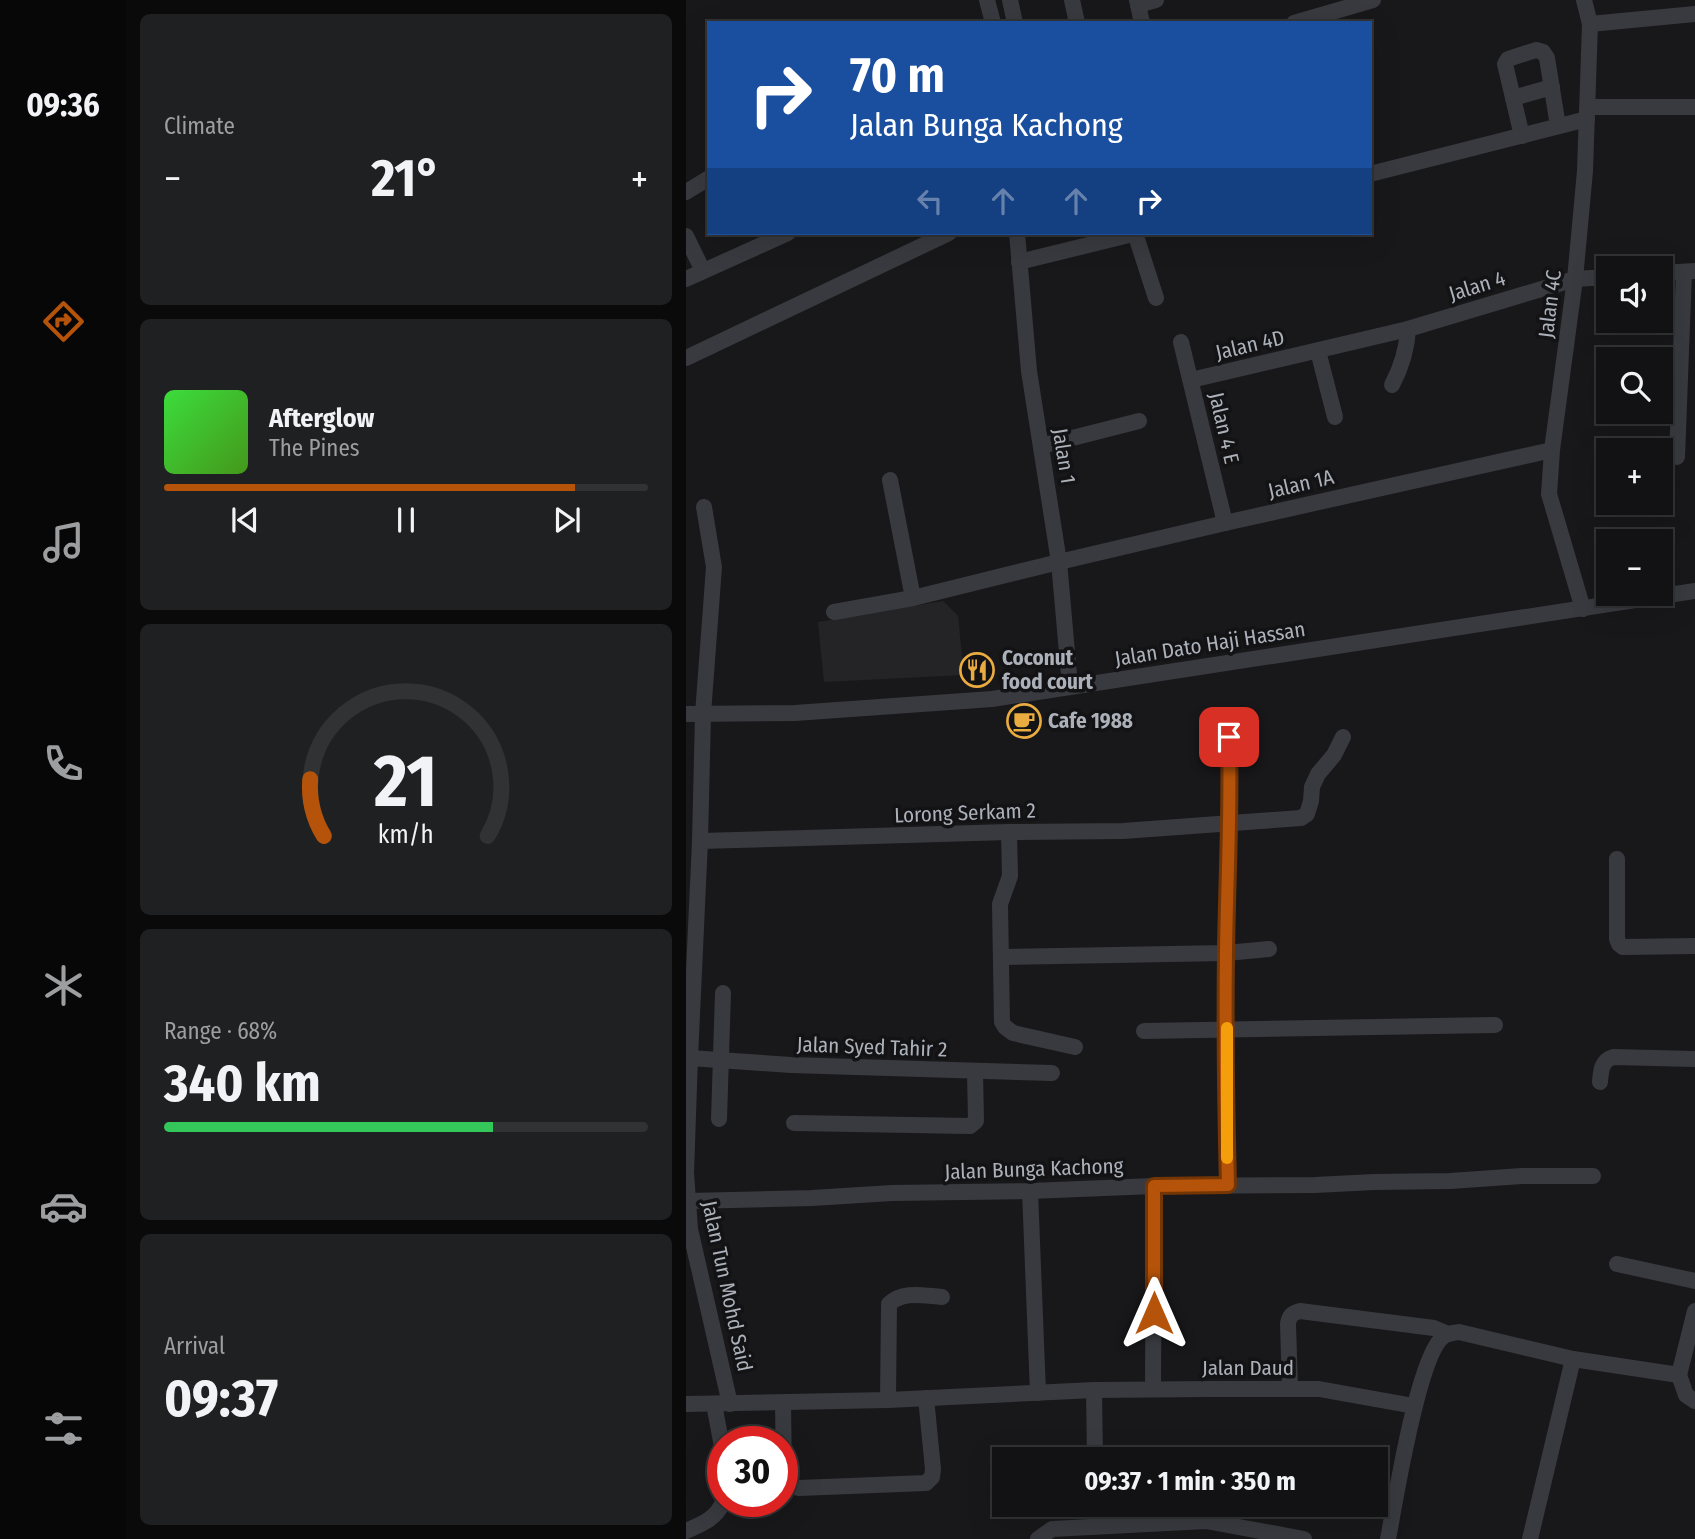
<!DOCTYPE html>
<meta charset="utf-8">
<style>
:root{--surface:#121214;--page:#1f2022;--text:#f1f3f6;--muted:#9c9ea0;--line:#313234;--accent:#b45309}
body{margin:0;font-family:"Fira Sans Condensed",sans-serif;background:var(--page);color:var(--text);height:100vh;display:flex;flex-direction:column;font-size:26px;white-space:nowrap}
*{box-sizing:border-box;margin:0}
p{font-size:23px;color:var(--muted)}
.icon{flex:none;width:38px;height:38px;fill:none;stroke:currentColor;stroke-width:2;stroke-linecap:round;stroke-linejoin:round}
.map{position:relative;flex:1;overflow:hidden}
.details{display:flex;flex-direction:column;gap:14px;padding:14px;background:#0a0a0b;width:560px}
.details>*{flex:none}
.hud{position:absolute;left:21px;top:21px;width:665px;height:214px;border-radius:0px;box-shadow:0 7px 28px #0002,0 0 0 2px var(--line);background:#1a4fa0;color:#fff;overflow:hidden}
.buttons{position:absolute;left:910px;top:256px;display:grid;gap:14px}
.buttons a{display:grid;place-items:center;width:77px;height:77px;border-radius:0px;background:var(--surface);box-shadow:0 7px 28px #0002,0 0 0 2px var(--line);font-size:35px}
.speed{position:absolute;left:21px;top:1426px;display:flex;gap:14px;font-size:35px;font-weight:700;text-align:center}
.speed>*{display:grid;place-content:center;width:91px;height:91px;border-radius:50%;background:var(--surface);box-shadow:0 7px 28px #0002,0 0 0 2px var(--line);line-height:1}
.speed .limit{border:10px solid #d22;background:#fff;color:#111}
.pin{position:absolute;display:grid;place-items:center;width:60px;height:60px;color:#fff;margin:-30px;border-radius:14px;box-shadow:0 4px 10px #0006}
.me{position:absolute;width:77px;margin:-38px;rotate:0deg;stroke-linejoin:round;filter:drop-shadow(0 0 5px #0008)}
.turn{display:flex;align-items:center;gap:24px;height:147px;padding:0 28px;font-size:32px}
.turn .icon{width:91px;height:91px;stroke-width:2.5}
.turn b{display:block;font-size:49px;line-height:60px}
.lanes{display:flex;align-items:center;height:66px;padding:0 28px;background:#0003;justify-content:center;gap:35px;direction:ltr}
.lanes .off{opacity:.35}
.big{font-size:52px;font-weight:700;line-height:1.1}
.details .tile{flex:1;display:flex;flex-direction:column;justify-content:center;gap:10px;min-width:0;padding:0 24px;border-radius:10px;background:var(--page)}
.details .dial{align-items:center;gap:0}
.dial svg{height:182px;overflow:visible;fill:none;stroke:var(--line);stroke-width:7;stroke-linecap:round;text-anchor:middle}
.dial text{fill:var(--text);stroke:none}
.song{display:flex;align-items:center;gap:21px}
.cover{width:84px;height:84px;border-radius:10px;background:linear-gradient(135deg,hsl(120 70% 55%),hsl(100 70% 35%))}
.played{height:7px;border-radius:4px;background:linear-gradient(90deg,var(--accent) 85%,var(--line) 85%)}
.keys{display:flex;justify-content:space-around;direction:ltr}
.heat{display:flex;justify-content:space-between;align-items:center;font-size:38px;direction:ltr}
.charge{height:10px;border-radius:5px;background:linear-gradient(90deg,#34c759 68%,var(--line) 0)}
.trip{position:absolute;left:306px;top:1447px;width:396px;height:70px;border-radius:0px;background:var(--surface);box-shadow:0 7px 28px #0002,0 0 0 2px var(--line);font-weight:700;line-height:70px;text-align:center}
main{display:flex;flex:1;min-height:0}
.menu{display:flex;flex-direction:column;width:126px;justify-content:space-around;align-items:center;background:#070708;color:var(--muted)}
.menu .icon{width:49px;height:49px}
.menu .on{color:var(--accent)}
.menu b{font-size:32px;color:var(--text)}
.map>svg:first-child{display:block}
.built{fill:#242427}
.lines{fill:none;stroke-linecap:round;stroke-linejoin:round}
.minor{stroke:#393a3f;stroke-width:16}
.route-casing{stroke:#753606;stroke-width:18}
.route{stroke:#b45309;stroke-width:12}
.slow{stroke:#f59e0b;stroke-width:12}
.labels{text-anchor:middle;stroke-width:7;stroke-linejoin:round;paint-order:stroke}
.street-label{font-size:21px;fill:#abb0b9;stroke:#131315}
.poi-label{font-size:21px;font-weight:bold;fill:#abb0b9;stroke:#131315;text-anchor:start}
</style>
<main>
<nav class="menu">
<b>09:36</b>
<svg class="icon on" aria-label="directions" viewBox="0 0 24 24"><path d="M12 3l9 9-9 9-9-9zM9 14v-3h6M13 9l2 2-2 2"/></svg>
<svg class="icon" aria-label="music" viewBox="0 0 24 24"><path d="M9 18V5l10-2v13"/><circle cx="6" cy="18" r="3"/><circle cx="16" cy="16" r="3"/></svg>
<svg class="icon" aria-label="phone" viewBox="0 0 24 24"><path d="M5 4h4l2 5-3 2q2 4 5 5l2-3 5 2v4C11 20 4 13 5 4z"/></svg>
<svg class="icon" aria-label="climate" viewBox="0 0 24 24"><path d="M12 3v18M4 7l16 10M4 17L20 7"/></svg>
<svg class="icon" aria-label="car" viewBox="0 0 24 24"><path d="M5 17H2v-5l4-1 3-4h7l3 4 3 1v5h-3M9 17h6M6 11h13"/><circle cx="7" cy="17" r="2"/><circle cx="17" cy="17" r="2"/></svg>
<svg class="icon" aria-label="filters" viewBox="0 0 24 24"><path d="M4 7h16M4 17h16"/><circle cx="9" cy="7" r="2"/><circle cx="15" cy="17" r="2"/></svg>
</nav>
<section class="details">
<div class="tile"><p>Climate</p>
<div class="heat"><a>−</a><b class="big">21°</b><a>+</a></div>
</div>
<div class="tile">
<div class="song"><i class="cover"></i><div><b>Afterglow</b><p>The Pines</p></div></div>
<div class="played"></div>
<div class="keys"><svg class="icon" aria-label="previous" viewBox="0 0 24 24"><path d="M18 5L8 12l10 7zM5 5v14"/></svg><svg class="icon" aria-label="pause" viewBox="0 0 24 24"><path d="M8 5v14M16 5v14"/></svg><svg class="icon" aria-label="next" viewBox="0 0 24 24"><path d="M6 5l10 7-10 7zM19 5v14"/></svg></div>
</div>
<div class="tile dial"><svg viewBox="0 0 100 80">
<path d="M14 69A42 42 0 1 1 86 69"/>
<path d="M14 69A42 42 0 0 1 8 44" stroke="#b45309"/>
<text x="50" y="56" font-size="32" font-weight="700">21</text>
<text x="50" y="72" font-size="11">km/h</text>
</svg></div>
<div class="tile"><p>Range · 68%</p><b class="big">340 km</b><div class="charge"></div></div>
<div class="tile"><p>Arrival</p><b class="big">09:37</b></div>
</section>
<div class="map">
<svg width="1009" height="1539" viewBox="0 0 1009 1539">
<rect width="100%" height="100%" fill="#18181a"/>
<polygon class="built" points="257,601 272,616 278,675 138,682 132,622"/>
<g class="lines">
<g class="minor">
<polyline points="301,0 307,23"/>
<polyline points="324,0 329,23"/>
<polyline points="386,0 391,23"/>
<polyline points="451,0 456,23"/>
<polyline points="452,5 470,0"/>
<polyline points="608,23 687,0"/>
<polyline points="904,24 1009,14"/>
<polyline points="827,98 866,87"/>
<polyline points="902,107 1009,107"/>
<polyline points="836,136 819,64 822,59 850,50 857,52 861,58 872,126"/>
<polyline points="684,174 901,119"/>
<polyline points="0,192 23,178"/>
<polyline points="331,233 343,371 373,562 384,686"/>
<polyline points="449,233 470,298"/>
<polyline points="0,236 17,271"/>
<polyline points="333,262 451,233"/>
<polyline points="975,273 1009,271"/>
<polyline points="0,279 102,233"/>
<polyline points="495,342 539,523"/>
<polyline points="632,351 649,417"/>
<polyline points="0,358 263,233"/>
<polyline points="505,380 722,329 889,279 922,277"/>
<path d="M706,385C716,366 721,350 722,329"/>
<polyline points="355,446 453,421"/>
<polyline points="991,457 998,272"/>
<polyline points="204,480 227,598"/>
<polyline points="18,507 28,567 17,714 14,841 4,1058 0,1173 4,1229 44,1404"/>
<polyline points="897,609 863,494 866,450 889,279 899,171 904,24 898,0"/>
<polyline points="148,612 227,598 373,562 539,523 866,450"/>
<polyline points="0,714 109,713 306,699 1009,591"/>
<polyline points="323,832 324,876 314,904 316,1022 319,1027 327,1033 389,1047"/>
<polyline points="14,841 323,832 437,831 615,818 621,814 625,801 626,787 632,774 648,755 657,737"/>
<polyline points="931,859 931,939 933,944 937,947 1009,946"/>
<polyline points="315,957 540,953 583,949"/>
<polyline points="458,1031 809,1025"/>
<polyline points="4,1058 105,1065 366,1073"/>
<path d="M914,1082C915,1071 915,1061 927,1057L1009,1059"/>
<polyline points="33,1119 37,993"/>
<polyline points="108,1123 284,1126 290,1121 289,1072"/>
<path d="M542,1185C540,1107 539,1029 540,951C541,880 545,809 543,737"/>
<polyline points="344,1191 352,1393"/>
<polyline points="1,1201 126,1198 206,1193 344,1191 468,1186 629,1185 688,1182 764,1181 836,1176 907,1176"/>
<polyline points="931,1264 1009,1281"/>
<polyline points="1009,1311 993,1375 1000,1395 1009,1401"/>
<polyline points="887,1359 993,1375"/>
<polyline points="467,1389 468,1186"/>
<path d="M604,1389L602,1324C603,1316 606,1313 614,1311L748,1328L762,1334"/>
<polyline points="408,1390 409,1460"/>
<path d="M202,1400L203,1304C217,1290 239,1296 256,1297"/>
<polyline points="97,1403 98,1479 105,1486 113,1488 240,1483 246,1477 247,1469 240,1398"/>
<polyline points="0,1404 202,1400 408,1390 525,1389 633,1389 728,1406"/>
<polyline points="28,1404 37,1452"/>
<polyline points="410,1505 411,1526"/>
<path d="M0,1531C16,1524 30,1519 37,1502"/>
<polyline points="352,1539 366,1529 520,1521 618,1539"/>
<path d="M702,1539C709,1503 732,1354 758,1336C762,1333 768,1333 773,1332L887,1359L844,1539"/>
</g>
</g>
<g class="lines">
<g class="route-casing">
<path id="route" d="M468,1313V1186L542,1185C540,1107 539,1029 540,951C541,880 545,809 543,737"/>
</g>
<use href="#route" class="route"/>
<polyline class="slow" points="541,1028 541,1158"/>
</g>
<defs>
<g id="restaurant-ring" transform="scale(1.75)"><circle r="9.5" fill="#131315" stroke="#eaac40" stroke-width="1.5"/><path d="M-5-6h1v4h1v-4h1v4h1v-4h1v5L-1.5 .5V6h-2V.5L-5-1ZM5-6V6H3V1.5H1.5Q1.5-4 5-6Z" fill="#eaac40"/></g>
<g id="cafe-ring" transform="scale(1.75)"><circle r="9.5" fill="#131315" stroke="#eaac40" stroke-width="1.5"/><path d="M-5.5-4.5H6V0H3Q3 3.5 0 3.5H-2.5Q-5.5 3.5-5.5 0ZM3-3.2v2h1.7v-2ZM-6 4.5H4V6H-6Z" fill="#eaac40"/></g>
</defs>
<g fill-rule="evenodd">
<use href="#restaurant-ring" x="291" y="670"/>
<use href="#cafe-ring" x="338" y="721"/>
</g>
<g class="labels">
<g class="street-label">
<text transform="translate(791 286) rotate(-17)" y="7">Jalan 4</text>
<text transform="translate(864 304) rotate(-83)" y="7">Jalan 4C</text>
<text transform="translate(564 345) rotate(-13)" y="7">Jalan 4D</text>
<text transform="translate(538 428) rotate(77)" y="7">Jalan 4 E</text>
<text transform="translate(378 456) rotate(81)" y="7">Jalan 1</text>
<text transform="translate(615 484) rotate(-13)" y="7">Jalan 1A</text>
<text transform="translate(524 644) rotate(-9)" y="7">Jalan Dato Haji Hassan</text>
<text transform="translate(279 813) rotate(-2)" y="7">Lorong Serkam 2</text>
<text transform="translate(186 1047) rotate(2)" y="7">Jalan Syed Tahir 2</text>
<text transform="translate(348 1169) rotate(-2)" y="7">Jalan Bunga Kachong</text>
<text transform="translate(41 1286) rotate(78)" y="7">Jalan Tun Mohd Said</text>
<text x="562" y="1375">Jalan Daud</text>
</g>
<g class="poi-label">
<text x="316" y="665">Coconut<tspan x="316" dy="24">food court</tspan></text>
<text x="362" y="728">Cafe 1988</text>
</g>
</g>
</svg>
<div class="buttons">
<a><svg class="icon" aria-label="sound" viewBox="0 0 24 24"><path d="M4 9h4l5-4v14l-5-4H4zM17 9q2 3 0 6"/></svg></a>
<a><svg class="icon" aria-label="search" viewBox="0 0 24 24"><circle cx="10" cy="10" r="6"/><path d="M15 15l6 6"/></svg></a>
<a>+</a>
<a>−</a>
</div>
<div class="speed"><div class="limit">30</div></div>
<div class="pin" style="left:543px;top:737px;background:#d93025"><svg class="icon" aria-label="arrive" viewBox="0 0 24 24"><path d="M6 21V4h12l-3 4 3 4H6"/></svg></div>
<svg class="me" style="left:468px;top:1313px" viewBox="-20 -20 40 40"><path d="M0-17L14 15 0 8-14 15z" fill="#b45309" stroke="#fff" stroke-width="4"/></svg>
<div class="trip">09:37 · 1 min · 350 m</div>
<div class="hud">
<div class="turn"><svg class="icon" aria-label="right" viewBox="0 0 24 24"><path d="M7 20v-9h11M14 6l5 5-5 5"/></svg><div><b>70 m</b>Jalan Bunga Kachong</div></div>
<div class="lanes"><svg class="icon off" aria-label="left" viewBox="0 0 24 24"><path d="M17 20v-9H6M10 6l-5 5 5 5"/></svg><svg class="icon off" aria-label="ahead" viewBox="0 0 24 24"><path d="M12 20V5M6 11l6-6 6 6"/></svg><svg class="icon off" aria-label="ahead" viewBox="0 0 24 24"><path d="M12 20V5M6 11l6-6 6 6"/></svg><svg class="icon" aria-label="right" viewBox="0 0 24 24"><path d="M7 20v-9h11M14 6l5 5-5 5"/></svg></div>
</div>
</div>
</main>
